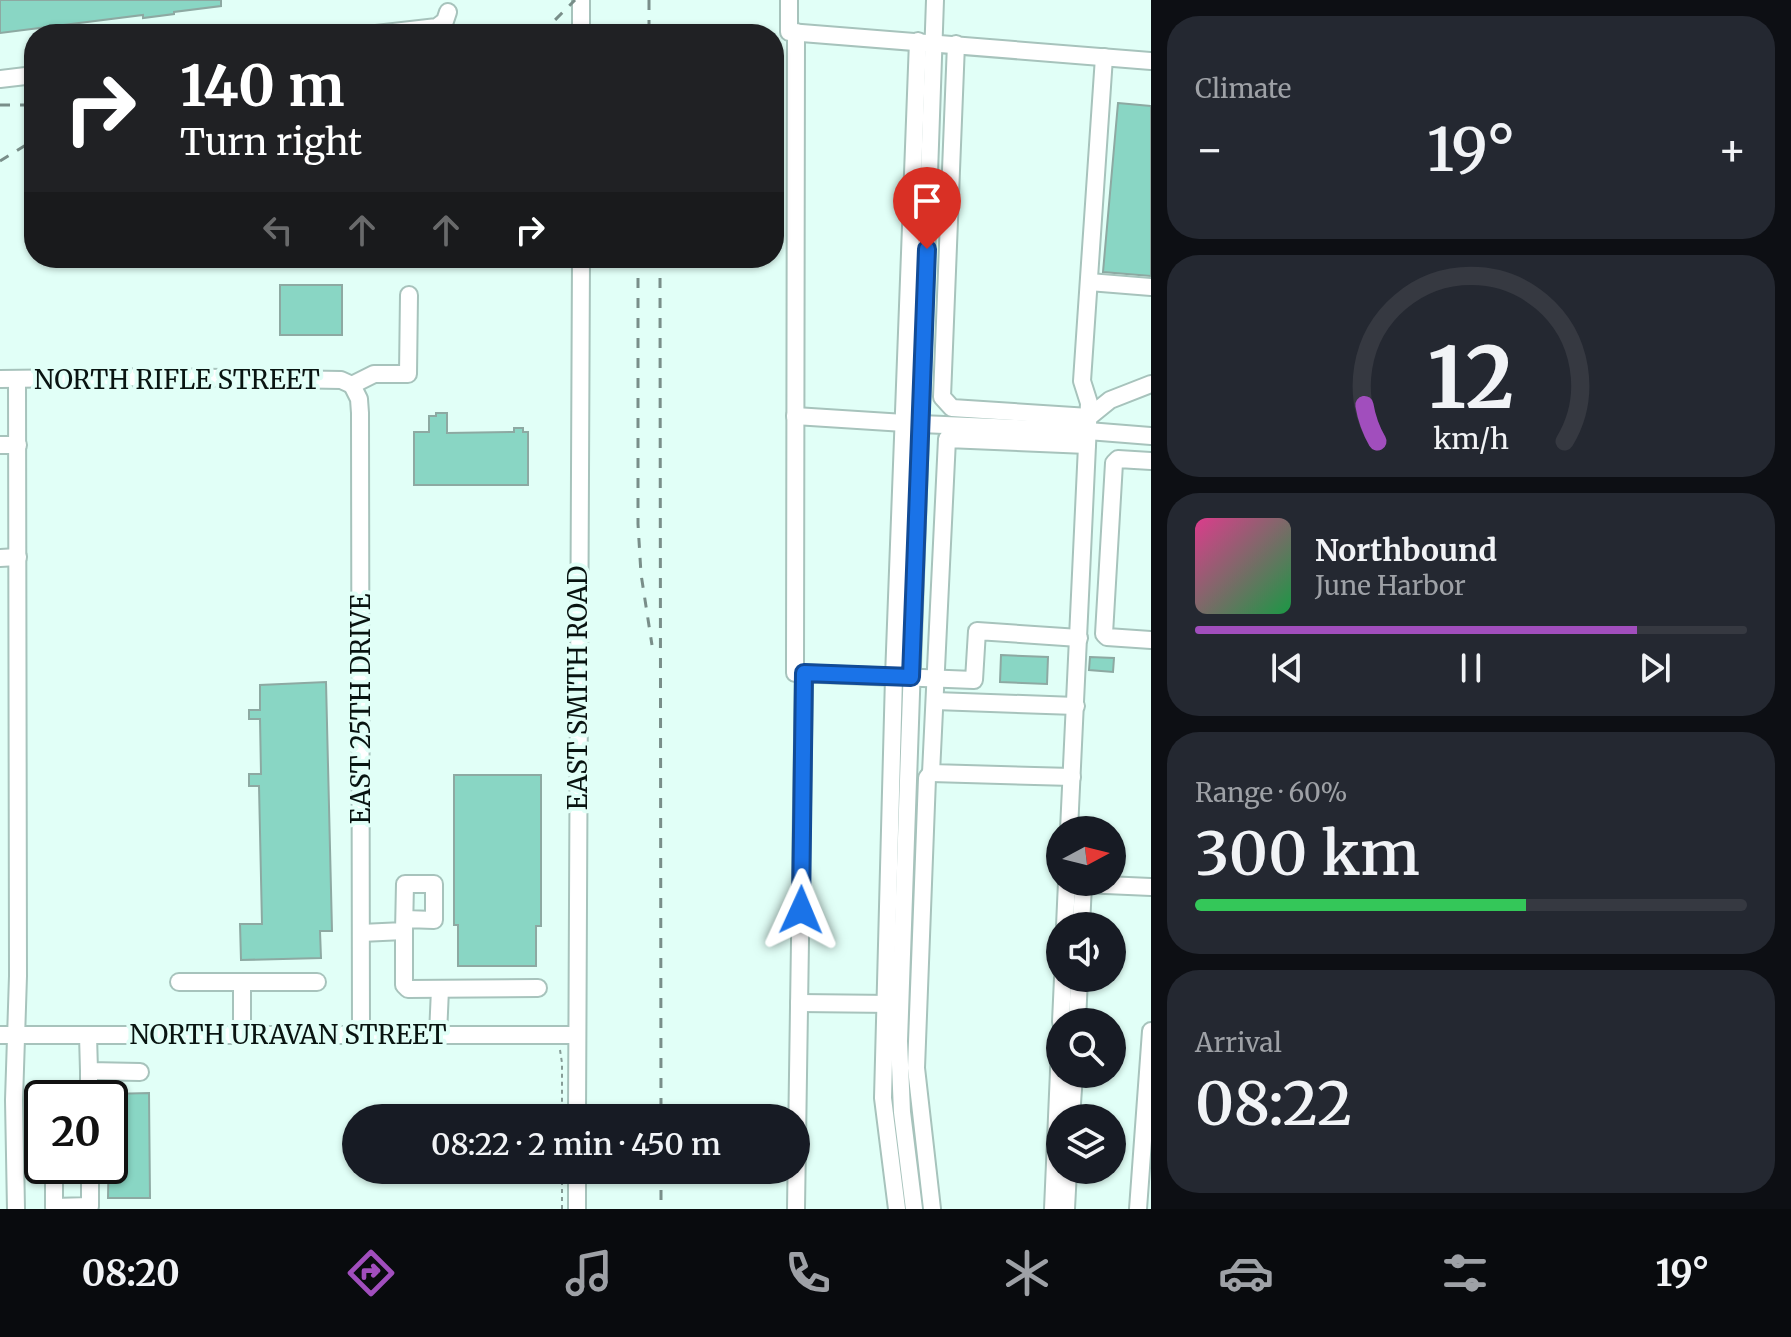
<!DOCTYPE html>
<meta charset="utf-8">
<style>
:root{--surface:#171b24;--page:#242831;--text:#f1f3f6;--muted:#9ea1a6;--line:#363941;--accent:#a14ebd}
body{margin:0;font-family:Merriweather,serif;background:var(--page);color:var(--text);height:100vh;display:flex;flex-direction:column;font-size:30px;white-space:nowrap}
*{box-sizing:border-box;margin:0}
p{font-size:26px;color:var(--muted)}
.icon{flex:none;width:44px;height:44px;fill:none;stroke:currentColor;stroke-width:2;stroke-linecap:round;stroke-linejoin:round}
.map{position:relative;flex:1;overflow:hidden}
.details{display:flex;flex-direction:column;gap:16px;padding:16px;background:#0d0f14;width:640px}
.details>*{flex:none}
.guide{position:absolute;left:24px;top:24px;width:760px;height:244px;border-radius:32px;box-shadow:0 2px 6px #0004;background:#202124;color:#fff;overflow:hidden}
.needle{width:52px;rotate:83deg}
.tools{position:absolute;left:1046px;top:816px;display:grid;gap:16px}
.tools a{display:grid;place-items:center;width:80px;height:80px;border-radius:50%;background:var(--surface);box-shadow:0 2px 6px #0004;font-size:40px}
.speed{position:absolute;left:24px;top:1080px;display:flex;gap:16px;font-size:40px;font-weight:700;text-align:center}
.speed>*{display:grid;place-content:center;width:104px;height:104px;border-radius:50%;background:var(--surface);box-shadow:0 2px 6px #0004;line-height:1}
.speed .limit{border:4px solid #111;border-radius:12px;background:#fff;color:#111}
.pin{position:absolute;display:grid;place-items:center;width:68px;height:68px;color:#fff;margin:-82px -34px;border-radius:50% 50% 50% 0;rotate:-45deg;box-shadow:0 0 8px #0007}
.pin .icon{rotate:45deg}
.me{position:absolute;width:88px;margin:-44px;rotate:1deg;stroke-linejoin:round;filter:drop-shadow(0 0 6px #0008)}
.turn{display:flex;align-items:center;gap:28px;height:168px;padding:0 24px;font-size:36px}
.turn .icon{width:104px;height:104px;stroke-width:2.5}
.turn b{display:block;font-size:56px;line-height:68px}
.lanes{display:flex;align-items:center;height:76px;padding:0 24px;background:#0003;justify-content:center;gap:40px;direction:ltr}
.lanes .off{opacity:.35}
.big{font-size:60px;font-weight:600;line-height:1.1}
.details .widget{flex:1;display:flex;flex-direction:column;justify-content:center;gap:12px;min-width:0;padding:0 28px;border-radius:32px;background:var(--page)}
.details .dial{align-items:center;gap:0}
.dial svg{height:208px;overflow:visible;fill:none;stroke:var(--line);stroke-width:7;stroke-linecap:round;text-anchor:middle}
.dial text{fill:var(--text);stroke:none}
.song{display:flex;align-items:center;gap:24px}
.cover{width:96px;height:96px;border-radius:12px;background:linear-gradient(135deg,hsl(330 70% 55%),hsl(140 70% 35%))}
.played{height:8px;border-radius:4px;background:linear-gradient(90deg,var(--accent) 80%,var(--line) 80%)}
.keys{display:flex;justify-content:space-around;direction:ltr}
.heat{display:flex;justify-content:space-between;align-items:center;font-size:44px;direction:ltr}
.charge{height:12px;border-radius:6px;background:linear-gradient(90deg,#34c759 60%,var(--line) 0)}
.trip{position:absolute;left:342px;top:1104px;width:468px;height:80px;border-radius:40px;background:var(--surface);box-shadow:0 2px 6px #0004;font-weight:600;line-height:80px;text-align:center}
.dock{display:flex;height:128px;justify-content:space-around;align-items:center;background:#090b0e;color:var(--muted)}
.dock .icon{width:56px;height:56px}
.dock .on{color:var(--accent)}
.dock b{font-size:36px;color:var(--text)}
main{display:flex;flex:1;min-height:0}
.map>svg:first-child{display:block}
.building{fill:#89d6c4;stroke:#8da9a2;stroke-width:2}
.lines{fill:none;stroke-linecap:round;stroke-linejoin:round}
.minor-casing{stroke:#a7c3bc;stroke-width:20}
.path{stroke:#859b95;stroke-width:2;stroke-dasharray:4 4;stroke-linecap:butt}
.minor{stroke:#fff;stroke-width:16}
.rail{stroke:#798e89;stroke-width:3;stroke-dasharray:10 10;stroke-linecap:butt}
.route-casing{stroke:#114b97;stroke-width:20}
.route{stroke:#1a73e8;stroke-width:14}
.labels{text-anchor:middle;stroke-width:8;stroke-linejoin:round;paint-order:stroke}
.street-label{font-size:26px;fill:#091411;stroke:#e1fff7}
</style>
<main>
<div class="map">
<svg width="1151" height="1209" viewBox="0 0 1151 1209">
<rect width="100%" height="100%" fill="#e1fff7"/>
<g class="building">
<polygon points="0,0 221,0 221,6 174,12 174,14 143,18 143,15 0,33"/>
<polygon points="1118,103 1151,106 1151,276 1103,272"/>
<rect x="280" y="285" width="62" height="50"/>
<polygon points="436,413 447,413 447,433 514,432 514,428 523,428 523,432 528,432 528,485 414,485 414,432 429,432 429,416 436,416"/>
<polygon points="1001,655 1048,657 1047,684 1000,682"/>
<polygon points="1090,657 1114,658 1113,672 1089,670"/>
<polygon points="326,682 332,931 320,931 321,958 241,960 240,924 262,924 259,786 249,786 249,774 261,774 260,719 249,719 249,710 260,710 260,685"/>
<polygon points="454,775 541,775 541,926 536,926 536,966 458,966 458,925 454,925"/>
<polygon points="149,1093 150,1198 108,1198 110,1094"/>
</g>
<g class="lines">
<g class="minor-casing">
<g id="minor">
<polyline points="789,0 789,32 1151,61"/>
<polyline points="796,32 795,673 974,680 977,631 1079,638"/>
<polyline points="376,34 437,27 445,21 448,12"/>
<polyline points="581,34 581,0"/>
<polyline points="956,44 942,397 952,408 1089,417 1110,400 1151,384"/>
<polyline points="0,79 34,75"/>
<polyline points="1089,282 1151,287"/>
<polyline points="0,379 162,377 341,380 352,385"/>
<polyline points="352,385 359,399 360,413 361,1035"/>
<polyline points="352,385 374,374 408,374 409,295"/>
<polyline points="795,416 920,424 1088,431 1151,436"/>
<polyline points="0,445 18,445"/>
<polyline points="1151,461 1118,459 1114,463 1104,634 1107,637 1151,640"/>
<polyline points="0,558 18,557"/>
<polyline points="935,701 1076,706"/>
<polyline points="931,773 927,778 916,1068 932,1209"/>
<polyline points="1072,777 931,773 947,439 1087,445"/>
<polyline points="1069,830 1089,403 1082,381 1104,57"/>
<polyline points="1065,926 1067,882"/>
<polyline points="1081,926 1083,884 1151,887"/>
<polyline points="404,931 404,985 408,989 538,988"/>
<polyline points="361,933 404,931 405,884 434,884 434,920 405,919"/>
<polyline points="179,982 317,982"/>
<polyline points="242,982 242,1035"/>
<polyline points="799,1003 893,1004"/>
<polyline points="1061,1022 1063,978"/>
<polyline points="1077,1022 1079,978"/>
<polyline points="0,1035 577,1035"/>
<polyline points="88,1035 89,1071 140,1072"/>
<polyline points="438,1035 440,989"/>
<polyline points="89,1071 89,1098"/>
<polyline points="577,1118 581,258"/>
<polyline points="1071,1118 1074,1074"/>
<polyline points="54,1166 54,1207 90,1206 90,1166"/>
<polyline points="16,1209 14,1100 18,976 17,379"/>
<polyline points="577,1209 577,1170"/>
<polyline points="796,1209 804,673"/>
<polyline points="897,1209 883,1098 894,677 918,41"/>
<polyline points="914,1209 902,1112 899,1041 935,0"/>
<polyline points="1053,1209 1060,1048"/>
<polyline points="1066,1209 1068,1170"/>
<polyline points="1138,1209 1151,1031"/>
</g>
</g>
<g class="path">
<polyline points="560,1050 562,1063 562,1118"/>
<polyline points="562,1209 562,1170"/>
</g>
<use href="#minor" class="minor"/>
<g class="rail">
<polyline points="649,0 649,34"/>
<polyline points="541,34 575,0"/>
<polyline points="0,105 34,105"/>
<polyline points="0,161 34,140"/>
<polyline points="638,258 638,524 641,574 652,645"/>
<polyline points="660,258 661,1118"/>
<polyline points="661,1170 661,1209"/>
</g>
</g>
<g class="lines">
<g class="route-casing">
<polyline id="route" points="801,910 804,673 911,677 927,249"/>
</g>
<use href="#route" class="route"/>
</g>
<g class="labels">
<g class="street-label">
<text x="177" y="389">NORTH RIFLE STREET</text>
<text transform="translate(578 688) rotate(-90)" y="9">EAST SMITH ROAD</text>
<text transform="translate(361 709) rotate(-90)" y="9">EAST 25TH DRIVE</text>
<text x="288" y="1044">NORTH URAVAN STREET</text>
</g>
</g>
</svg>
<div class="tools">
<a><svg class="needle" viewBox="-14 -14 28 28"><path d="M0-13l5 13h-10z" fill="#e53935"/><path d="M0 13l5-13h-10z" fill="#9ea1a6"/></svg></a>
<a><svg class="icon" aria-label="sound" viewBox="0 0 24 24"><path d="M4 9h4l5-4v14l-5-4H4zM17 9q2 3 0 6"/></svg></a>
<a><svg class="icon" aria-label="search" viewBox="0 0 24 24"><circle cx="10" cy="10" r="6"/><path d="M15 15l6 6"/></svg></a>
<a><svg class="icon" aria-label="layers" viewBox="0 0 24 24"><path d="M12 4l9 5-9 5-9-5zM3 14l9 5 9-5"/></svg></a>
</div>
<div class="speed"><div class="limit">20</div></div>
<div class="pin" style="left:927px;top:249px;background:#d93025"><svg class="icon" aria-label="arrive" viewBox="0 0 24 24"><path d="M6 21V4h12l-3 4 3 4H6"/></svg></div>
<svg class="me" style="left:801px;top:910px" viewBox="-20 -20 40 40"><path d="M0-17L14 15 0 8-14 15z" fill="#1a73e8" stroke="#fff" stroke-width="4"/></svg>
<div class="trip">08:22 · 2 min · 450 m</div>
<div class="guide">
<div class="turn"><svg class="icon" aria-label="right" viewBox="0 0 24 24"><path d="M7 20v-9h11M14 6l5 5-5 5"/></svg><div><b>140 m</b>Turn right</div></div>
<div class="lanes"><svg class="icon off" aria-label="left" viewBox="0 0 24 24"><path d="M17 20v-9H6M10 6l-5 5 5 5"/></svg><svg class="icon off" aria-label="ahead" viewBox="0 0 24 24"><path d="M12 20V5M6 11l6-6 6 6"/></svg><svg class="icon off" aria-label="ahead" viewBox="0 0 24 24"><path d="M12 20V5M6 11l6-6 6 6"/></svg><svg class="icon" aria-label="right" viewBox="0 0 24 24"><path d="M7 20v-9h11M14 6l5 5-5 5"/></svg></div>
</div>
</div>
<section class="details">
<div class="widget"><p>Climate</p>
<div class="heat"><a>−</a><b class="big">19°</b><a>+</a></div>
</div>
<div class="widget dial"><svg viewBox="0 0 100 80">
<path d="M14 69A42 42 0 1 1 86 69"/>
<path d="M14 69A42 42 0 0 1 9 55" stroke="#a14ebd"/>
<text x="50" y="56" font-size="32" font-weight="700">12</text>
<text x="50" y="72" font-size="11">km/h</text>
</svg></div>
<div class="widget">
<div class="song"><i class="cover"></i><div><b>Northbound</b><p>June Harbor</p></div></div>
<div class="played"></div>
<div class="keys"><svg class="icon" aria-label="previous" viewBox="0 0 24 24"><path d="M18 5L8 12l10 7zM5 5v14"/></svg><svg class="icon" aria-label="pause" viewBox="0 0 24 24"><path d="M8 5v14M16 5v14"/></svg><svg class="icon" aria-label="next" viewBox="0 0 24 24"><path d="M6 5l10 7-10 7zM19 5v14"/></svg></div>
</div>
<div class="widget"><p>Range · 60%</p><b class="big">300 km</b><div class="charge"></div></div>
<div class="widget"><p>Arrival</p><b class="big">08:22</b></div>
</section>
</main>
<nav class="dock">
<b>08:20</b>
<svg class="icon on" aria-label="directions" viewBox="0 0 24 24"><path d="M12 3l9 9-9 9-9-9zM9 14v-3h6M13 9l2 2-2 2"/></svg>
<svg class="icon" aria-label="music" viewBox="0 0 24 24"><path d="M9 18V5l10-2v13"/><circle cx="6" cy="18" r="3"/><circle cx="16" cy="16" r="3"/></svg>
<svg class="icon" aria-label="phone" viewBox="0 0 24 24"><path d="M5 4h4l2 5-3 2q2 4 5 5l2-3 5 2v4C11 20 4 13 5 4z"/></svg>
<svg class="icon" aria-label="climate" viewBox="0 0 24 24"><path d="M12 3v18M4 7l16 10M4 17L20 7"/></svg>
<svg class="icon" aria-label="car" viewBox="0 0 24 24"><path d="M5 17H2v-5l4-1 3-4h7l3 4 3 1v5h-3M9 17h6M6 11h13"/><circle cx="7" cy="17" r="2"/><circle cx="17" cy="17" r="2"/></svg>
<svg class="icon" aria-label="filters" viewBox="0 0 24 24"><path d="M4 7h16M4 17h16"/><circle cx="9" cy="7" r="2"/><circle cx="15" cy="17" r="2"/></svg>
<b>19°</b>
</nav>
